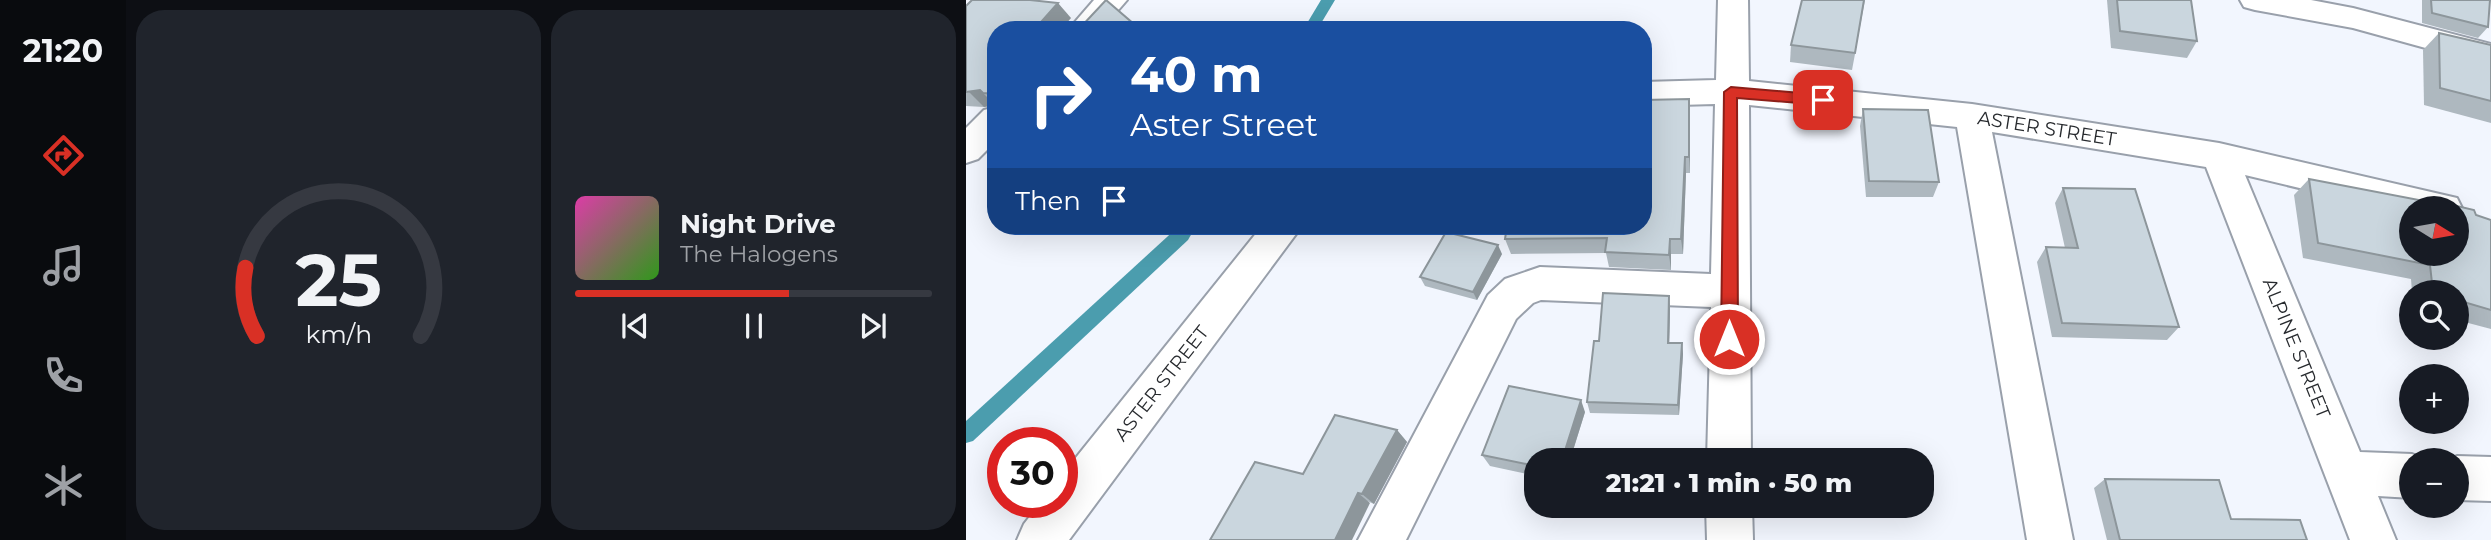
<!DOCTYPE html>
<meta charset="utf-8">
<style>
:root{--surface:#171b24;--page:#20242c;--text:#f1f3f6;--muted:#9ea1a6;--line:#363941;--accent:#d93025}
body{margin:0;font-family:Montserrat,sans-serif;background:var(--page);color:var(--text);height:100vh;display:flex;flex-direction:column;font-size:26px;white-space:nowrap}
*{box-sizing:border-box;margin:0}
p{font-size:23px;color:var(--muted)}
.icon{flex:none;width:38px;height:38px;fill:none;stroke:currentColor;stroke-width:2;stroke-linecap:round;stroke-linejoin:round}
.map{position:relative;flex:1;overflow:hidden}
.details{display:flex;flex-direction:column;gap:10px;padding:10px;background:#0d0f14;width:840px}
.details>*{flex:none}
.banner{position:absolute;left:21px;top:21px;width:665px;height:214px;border-radius:28px;box-shadow:0 7px 28px #0002;background:#1a4fa0;color:#fff;overflow:hidden}
.needle{width:46px;rotate:101deg}
.fabs{position:absolute;left:1433px;top:196px;display:grid;gap:14px}
.fabs a{display:grid;place-items:center;width:70px;height:70px;border-radius:50%;background:var(--surface);box-shadow:0 7px 28px #0002;font-size:35px}
.speed{position:absolute;left:21px;top:427px;display:flex;gap:14px;font-size:35px;font-weight:700;text-align:center}
.speed>*{display:grid;place-content:center;width:91px;height:91px;border-radius:50%;background:var(--surface);box-shadow:0 7px 28px #0002;line-height:1}
.speed .limit{border:10px solid #d22;background:#fff;color:#111}
.pin{position:absolute;display:grid;place-items:center;width:60px;height:60px;color:#fff;margin:-30px;border-radius:14px;box-shadow:0 4px 10px #0006}
.me{position:absolute;width:77px;margin:-38px;rotate:0deg;stroke-linejoin:round;filter:drop-shadow(0 0 5px #0008)}
.turn{display:flex;align-items:center;gap:24px;height:147px;padding:0 28px;font-size:32px}
.turn .icon{width:91px;height:91px;stroke-width:2.5}
.turn b{display:block;font-size:49px;line-height:60px}
.then{display:flex;align-items:center;height:66px;padding:0 28px;background:#0003;gap:14px;font-size:26px}
.details .card{flex:1;display:flex;flex-direction:column;justify-content:center;gap:10px;min-width:0;padding:0 24px;border-radius:28px;background:var(--page)}
.details .dial{align-items:center;gap:0}
.dial svg{height:182px;overflow:visible;fill:none;stroke:var(--line);stroke-width:7;stroke-linecap:round;text-anchor:middle}
.dial text{fill:var(--text);stroke:none}
.song{display:flex;align-items:center;gap:21px}
.cover{width:84px;height:84px;border-radius:10px;background:linear-gradient(135deg,hsl(320 70% 55%),hsl(110 70% 35%))}
.played{height:7px;border-radius:4px;background:linear-gradient(90deg,var(--accent) 60%,var(--line) 60%)}
.keys{display:flex;justify-content:space-around;direction:ltr}
.details .tiles{flex:1;display:grid;gap:10px;grid-template-columns:repeat(2,1fr)}
.trip{position:absolute;left:558px;top:448px;width:410px;height:70px;border-radius:28px;background:var(--surface);box-shadow:0 7px 28px #0002;font-weight:800;line-height:70px;text-align:center}
main{display:flex;flex:1;min-height:0}
.tab-bar{display:flex;flex-direction:column;width:126px;justify-content:space-around;align-items:center;background:#090b0e;color:var(--muted)}
.tab-bar .icon{width:49px;height:49px}
.tab-bar .active{color:var(--accent)}
.tab-bar b{font-size:32px;color:var(--text)}
.map>svg:first-child{display:block}
.lines{fill:none;stroke-linecap:round;stroke-linejoin:round}
.stream{fill:#4b9dae;fill-rule:evenodd}
.minor-casing{stroke:#99a0ab;stroke-width:4}
.minor{fill:#fff;fill-rule:evenodd}
.wall{fill:#aeb8bf}
.shaded-wall{fill:#8d969b}
.building{fill:#cad6de;stroke:#8d969b;stroke-width:2;fill-rule:evenodd}
.route{fill:#d93025;stroke:#8d1f18;stroke-width:2}
.labels{text-anchor:middle;stroke-width:7;stroke-linejoin:round;paint-order:stroke}
.street-label{font-size:19px;fill:#272a2e;stroke:#fff}
</style>
<main>
<nav class="tab-bar">
<b>21:20</b>
<svg class="icon active" aria-label="directions" viewBox="0 0 24 24"><path d="M12 3l9 9-9 9-9-9zM9 14v-3h6M13 9l2 2-2 2"/></svg>
<svg class="icon" aria-label="music" viewBox="0 0 24 24"><path d="M9 18V5l10-2v13"/><circle cx="6" cy="18" r="3"/><circle cx="16" cy="16" r="3"/></svg>
<svg class="icon" aria-label="phone" viewBox="0 0 24 24"><path d="M5 4h4l2 5-3 2q2 4 5 5l2-3 5 2v4C11 20 4 13 5 4z"/></svg>
<svg class="icon" aria-label="climate" viewBox="0 0 24 24"><path d="M12 3v18M4 7l16 10M4 17L20 7"/></svg>
</nav>
<section class="details">
<div class="tiles">
<div class="card dial"><svg viewBox="0 0 100 80">
<path d="M14 69A42 42 0 1 1 86 69"/>
<path d="M14 69A42 42 0 0 1 9 39" stroke="#d93025"/>
<text x="50" y="56" font-size="32" font-weight="700">25</text>
<text x="50" y="72" font-size="11">km/h</text>
</svg></div>
<div class="card">
<div class="song"><i class="cover"></i><div><b>Night Drive</b><p>The Halogens</p></div></div>
<div class="played"></div>
<div class="keys"><svg class="icon" aria-label="previous" viewBox="0 0 24 24"><path d="M18 5L8 12l10 7zM5 5v14"/></svg><svg class="icon" aria-label="pause" viewBox="0 0 24 24"><path d="M8 5v14M16 5v14"/></svg><svg class="icon" aria-label="next" viewBox="0 0 24 24"><path d="M6 5l10 7-10 7zM19 5v14"/></svg></div>
</div>
</div>
</section>
<div class="map">
<svg width="1525" height="540" viewBox="0 0 1525 540">
<rect width="100%" height="100%" fill="#f2f6fe"/>
<g class="lines">
<g class="stream">
<polygon points="355,0 369,0 351,30 337,30"/>
<polygon points="213,226 230,226 222,240 7,441 0,443 0,421"/>
</g>
<g class="minor-casing">
<g id="minor">
<polygon points="128,0 161,0 135,30 102,30"/>
<polygon points="752,0 782,0 783,81 1006,104 1253,143 1491,198 1496,208 1491,218 1491,208 1446,208 1446,215 1279,175 1394,452 1446,454 1461,460 1446,460 1446,498 1412,496 1430,540 1384,540 1240,167 1026,132 1107,540 1061,540 991,127 783,105 785,460 741,460 745,307 575,300 567,303 550,319 440,540 392,540 522,295 539,279 574,267 745,274 749,104 677,106 677,82 750,80"/>
<polygon points="1274,0 1345,0 1387,8 1525,44 1525,66 1387,28 1289,10 1278,7"/>
<polygon points="30,107 30,141 12,159 0,163 0,128 18,110"/>
<polygon points="296,226 336,226 103,540 51,540 58,524 75,502 96,502 96,475"/>
<polygon points="1491,456 1525,457 1525,501 1491,500 1491,460 1481,460"/>
<polygon points="740,506 786,506 787,540 741,540"/>
</g>
</g>
<use href="#minor" class="minor"/>
</g>
<g class="wall">
<polygon points="899,0 886,70 824,62 825,45"/>
<polygon points="1141,0 1225,0 1231,41 1221,58 1145,48"/>
<polygon points="1456,0 1524,0 1522,27 1512,38 1456,23"/>
<polygon points="0,6 105,18 30,30 30,105 29,105 18,107 0,106"/>
<polygon points="1473,33 1525,45 1525,123 1458,105 1457,50"/>
<polygon points="723,99 724,173 720,173 717,254 705,254 705,270 643,267 640,253 545,254 539,239 677,226"/>
<polygon points="897,109 973,182 967,197 900,197 894,126"/>
<polygon points="1343,179 1510,215 1525,220 1525,329 1491,320 1491,292 1446,292 1445,279 1337,258 1328,195"/>
<polygon points="1097,188 1213,327 1201,340 1086,337 1071,262 1080,247 1099,248 1089,203"/>
<polygon points="536,254 511,300 459,286 454,277"/>
<polygon points="703,296 704,308 703,343 716,343 717,354 713,415 624,413 621,402 633,341"/>
<polygon points="619,412 604,460 570,460 570,476 524,466 516,455"/>
<polygon points="431,430 441,442 408,504 337,474"/>
<polygon points="1139,479 1265,519 1341,540 1141,540 1128,488"/>
</g>
<g class="shaded-wall">
<polygon points="92,3 105,18 95,30 68,30"/>
<polygon points="14,90 29,105 18,107 3,92"/>
<polygon points="723,99 724,116 724,173 723,157"/>
<polygon points="719,157 720,173 717,254 715,239"/>
<polygon points="704,239 705,254 705,270 703,255"/>
<polygon points="532,245 536,254 511,300 507,292"/>
<polygon points="703,296 704,308 703,354 702,343"/>
<polygon points="716,343 717,354 713,415 712,405"/>
<polygon points="615,400 619,412 604,460 596,460"/>
<polygon points="431,430 441,442 408,504 396,494"/>
<polygon points="392,493 404,503 386,540 369,540"/>
</g>
<g class="building">
<polygon points="6,0 64,0 92,3 68,30 30,30 30,94 17,93 14,90 0,92 0,6"/>
<polygon points="140,0 169,25 165,30 112,30"/>
<polygon points="836,0 898,0 889,53 825,45"/>
<polygon points="1151,0 1225,0 1231,41 1154,31"/>
<polygon points="1465,0 1524,0 1522,27 1466,13"/>
<polygon points="1473,33 1525,45 1525,101 1474,88"/>
<polygon points="723,99 723,157 719,157 715,239 704,239 703,255 639,252 641,238 539,239 541,226 677,226 677,100"/>
<polygon points="897,109 962,110 973,182 903,181"/>
<path d="M1343,179L1463,202L1466,200L1508,210L1510,215L1525,220V310L1491,300V292H1467L1464,265L1352,243ZM1446,208H1491V254H1446Z"/>
<polygon points="1097,188 1169,189 1213,327 1096,323 1080,247 1112,248"/>
<polygon points="480,232 532,245 507,292 454,277"/>
<polygon points="637,293 703,296 702,343 716,343 712,405 621,402 628,341 633,341"/>
<polygon points="543,386 615,400 596,460 570,460 570,466 516,455"/>
<polygon points="369,415 431,430 396,494 392,493 369,540 244,540 289,462 337,474"/>
<polygon points="1139,479 1253,480 1265,519 1334,520 1341,540 1154,540"/>
</g>
<polygon class="route" points="765,87 857,95 864,100 857,105 771,98 772,339 769,344 763,347 757,344 755,339 758,92"/>
<g class="labels">
<g class="street-label">
<text transform="translate(1081 128) rotate(9)" y="7">ASTER STREET</text>
<text transform="translate(1331 348) rotate(68)" y="7">ALPINE STREET</text>
<text transform="translate(195 383) rotate(-52)" y="7">ASTER STREET</text>
</g>
</g>
</svg>
<div class="fabs">
<a><svg class="needle" viewBox="-14 -14 28 28"><path d="M0-13l5 13h-10z" fill="#e53935"/><path d="M0 13l5-13h-10z" fill="#9ea1a6"/></svg></a>
<a><svg class="icon" aria-label="search" viewBox="0 0 24 24"><circle cx="10" cy="10" r="6"/><path d="M15 15l6 6"/></svg></a>
<a>+</a>
<a>−</a>
</div>
<div class="speed"><div class="limit">30</div></div>
<div class="pin" style="left:857px;top:100px;background:#d93025"><svg class="icon" aria-label="arrive" viewBox="0 0 24 24"><path d="M6 21V4h12l-3 4 3 4H6"/></svg></div>
<svg class="me" style="left:763px;top:339px" viewBox="-20 -20 40 40"><circle r="17" fill="#d93025" stroke="#fff" stroke-width="3"/><path d="M0-11L8 9 0 5-8 9z" fill="#fff"/></svg>
<div class="trip">21:21 · 1 min · 50 m</div>
<div class="banner">
<div class="turn"><svg class="icon" aria-label="right" viewBox="0 0 24 24"><path d="M7 20v-9h11M14 6l5 5-5 5"/></svg><div><b>40 m</b>Aster Street</div></div>
<div class="then">Then<svg class="icon" aria-label="arrive" viewBox="0 0 24 24"><path d="M6 21V4h12l-3 4 3 4H6"/></svg></div>
</div>
</div>
</main>
